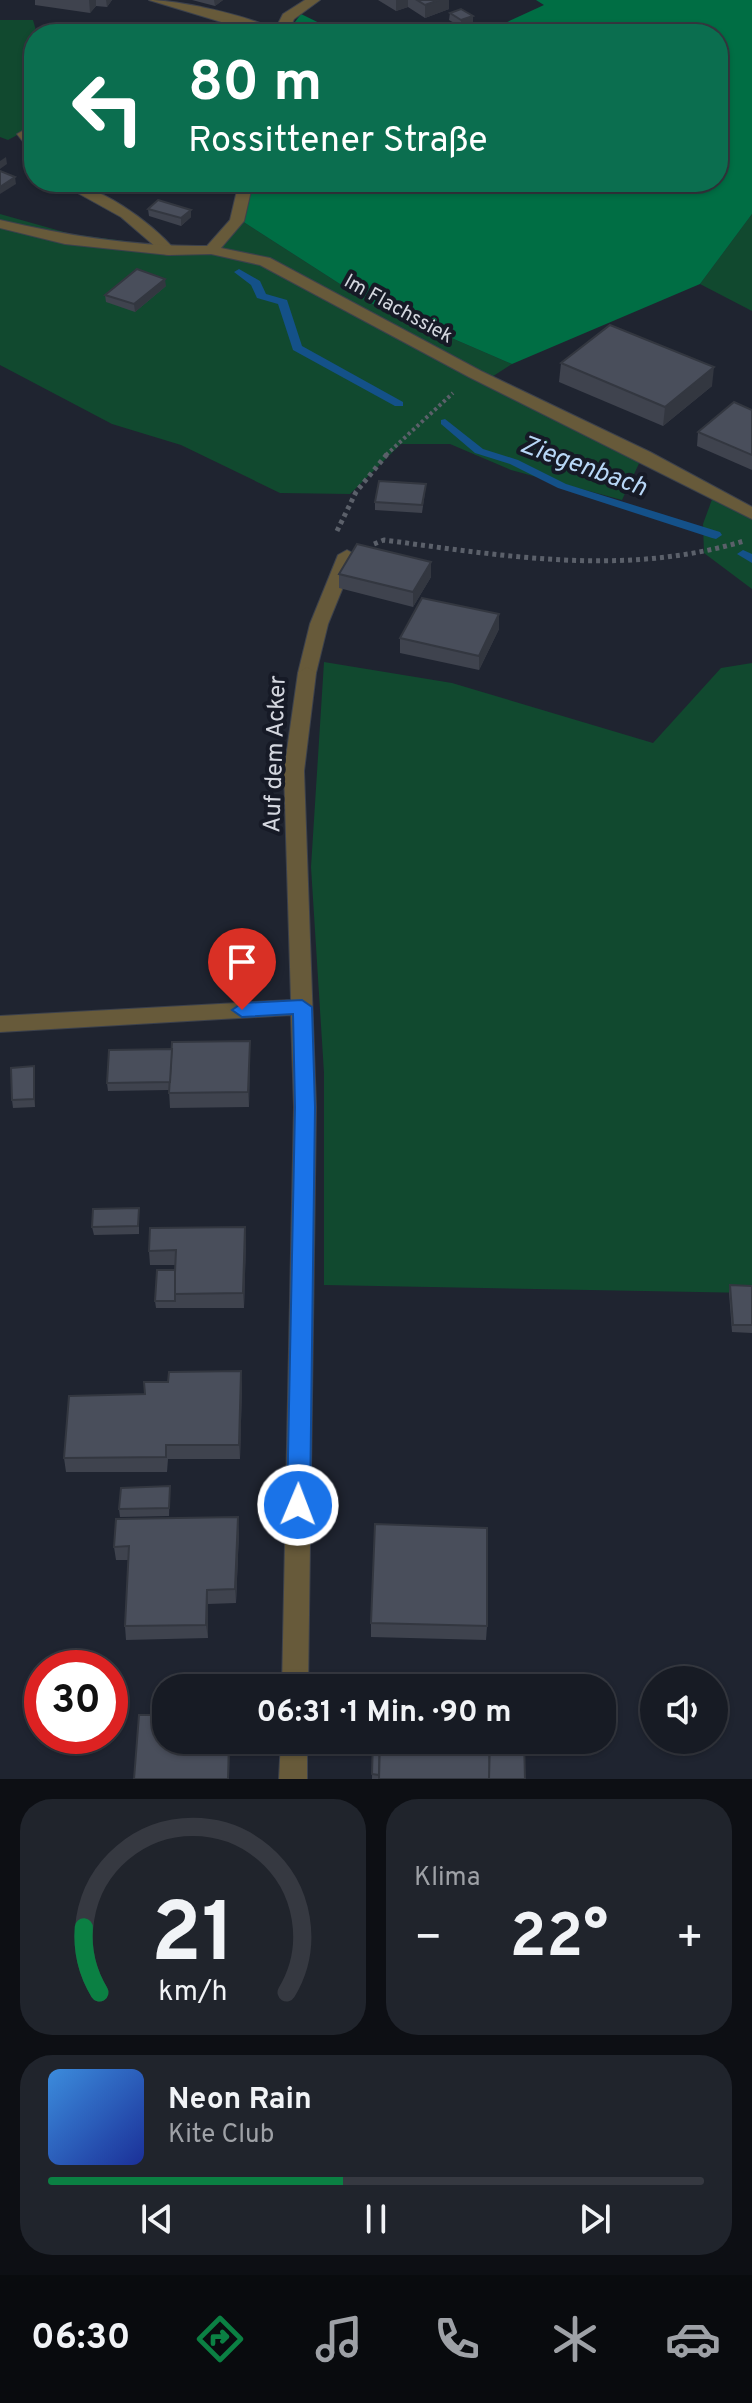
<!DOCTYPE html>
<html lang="de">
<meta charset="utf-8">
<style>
:root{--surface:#171b24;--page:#20242c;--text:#f1f3f6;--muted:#9ea1a6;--line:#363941;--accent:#0b8043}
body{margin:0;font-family:Overpass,sans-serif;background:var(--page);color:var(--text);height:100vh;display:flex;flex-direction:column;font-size:30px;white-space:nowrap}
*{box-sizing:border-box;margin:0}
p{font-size:26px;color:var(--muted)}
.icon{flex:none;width:44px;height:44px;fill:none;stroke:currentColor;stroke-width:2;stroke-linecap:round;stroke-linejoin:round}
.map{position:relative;height:1779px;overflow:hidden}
.sheet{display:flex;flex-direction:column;gap:20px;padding:20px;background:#0d0f14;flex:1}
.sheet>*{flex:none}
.guide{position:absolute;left:24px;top:24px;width:704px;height:168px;border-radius:32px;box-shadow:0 2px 6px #0004,0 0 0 2px var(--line);background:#0b6e4f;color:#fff;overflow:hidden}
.buttons{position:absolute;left:640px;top:1666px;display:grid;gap:16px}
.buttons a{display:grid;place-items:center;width:88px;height:88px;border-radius:50%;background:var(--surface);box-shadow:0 2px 6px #0004,0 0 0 2px var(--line);font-size:40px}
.speed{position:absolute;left:24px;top:1650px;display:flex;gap:16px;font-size:40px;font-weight:700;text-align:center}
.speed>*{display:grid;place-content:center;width:104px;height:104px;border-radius:50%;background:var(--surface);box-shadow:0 2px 6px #0004,0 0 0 2px var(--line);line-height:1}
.speed .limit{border:12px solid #d22;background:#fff;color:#111}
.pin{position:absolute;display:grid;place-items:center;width:68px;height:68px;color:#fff;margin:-82px -34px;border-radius:50% 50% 50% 0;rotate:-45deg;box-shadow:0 0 8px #0007}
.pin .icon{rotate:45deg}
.me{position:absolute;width:88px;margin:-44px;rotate:1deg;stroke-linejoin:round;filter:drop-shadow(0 0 6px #0008)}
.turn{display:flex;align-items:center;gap:28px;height:168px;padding:0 32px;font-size:36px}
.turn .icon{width:104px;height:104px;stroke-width:2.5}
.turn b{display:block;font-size:56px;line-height:68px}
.big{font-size:60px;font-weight:700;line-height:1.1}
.sheet .tile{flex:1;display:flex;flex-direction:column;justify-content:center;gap:12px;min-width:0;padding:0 28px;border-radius:32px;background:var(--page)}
.sheet .dial{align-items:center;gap:0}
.dial svg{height:208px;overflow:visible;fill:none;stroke:var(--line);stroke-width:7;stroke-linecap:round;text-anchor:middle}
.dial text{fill:var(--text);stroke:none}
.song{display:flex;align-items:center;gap:24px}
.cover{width:96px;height:96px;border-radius:12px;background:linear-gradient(135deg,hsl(210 70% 55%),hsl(230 70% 35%))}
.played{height:8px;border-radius:4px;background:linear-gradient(90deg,var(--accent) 45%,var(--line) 45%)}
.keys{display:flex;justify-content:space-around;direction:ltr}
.heat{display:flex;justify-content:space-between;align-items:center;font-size:44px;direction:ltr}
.sheet .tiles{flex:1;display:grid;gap:20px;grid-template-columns:1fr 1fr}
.tile:last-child{grid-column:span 2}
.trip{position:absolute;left:152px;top:1674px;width:464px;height:80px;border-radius:32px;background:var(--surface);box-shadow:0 2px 6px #0004,0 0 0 2px var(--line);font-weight:700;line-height:80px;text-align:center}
.tabs{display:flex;height:128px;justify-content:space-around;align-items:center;background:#090b0e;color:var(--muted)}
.tabs .icon{width:56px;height:56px}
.tabs .current{color:var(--accent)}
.tabs b{font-size:36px;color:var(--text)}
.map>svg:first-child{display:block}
.green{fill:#11492f}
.forest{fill:#006e44}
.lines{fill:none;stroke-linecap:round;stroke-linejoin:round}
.stream{fill:#145189;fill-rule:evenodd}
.lane-casing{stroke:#3c414c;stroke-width:2}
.street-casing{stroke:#3c414c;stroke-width:2}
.path-far1{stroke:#5b606a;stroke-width:4;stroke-dasharray:3 3;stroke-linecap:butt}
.path{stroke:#5b606a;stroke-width:5;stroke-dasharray:4 4;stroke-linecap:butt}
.lane{fill:#675a3a;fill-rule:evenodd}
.street{fill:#675a3a;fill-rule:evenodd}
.wall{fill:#3f434e}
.shaded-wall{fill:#333740}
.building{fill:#494e5b;stroke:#333740;stroke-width:2}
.route{fill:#1a73e8;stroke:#114b97;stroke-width:2}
.labels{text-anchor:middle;stroke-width:8;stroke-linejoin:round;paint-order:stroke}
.far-street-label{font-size:20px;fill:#d4d7df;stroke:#161a26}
.street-label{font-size:24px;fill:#d4d7df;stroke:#161a26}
.water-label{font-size:26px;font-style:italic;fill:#b8d7f7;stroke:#161a26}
</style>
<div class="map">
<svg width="752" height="1779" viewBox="0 0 752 1779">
<rect width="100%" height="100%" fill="#1f2430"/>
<g class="green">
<polygon points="0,20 33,20 37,34 34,34 34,126 8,140 0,137"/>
<polygon points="0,214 71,234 170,247 210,247 242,221 368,302 512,364 484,382 642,457 622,500 511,470 450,444 401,444 350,494 280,493 181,445 112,424 0,365"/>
<polygon points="752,214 752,311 700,284"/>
<polygon points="714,494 752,519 752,589 704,553 703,524"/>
<polygon points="324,662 452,683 653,743 721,668 752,663 752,1293 324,1285 324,1073 311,867"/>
</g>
<g class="forest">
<polygon points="536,0 752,0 752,214 700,284 512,364 368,302 242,221 251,182 718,182 718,34 481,34 544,5"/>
<polygon points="301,14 342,34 286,34"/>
</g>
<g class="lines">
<g class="stream">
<polygon points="239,269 260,281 266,294 287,300 302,346 403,402 403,406 395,406 293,350 278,304 257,298 251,285 234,272"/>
<polygon points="445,419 483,449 518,460 566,484 720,532 722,535 716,539 712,538 558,488 510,464 475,453 441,424 441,420"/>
<polygon points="743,550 752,554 752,563 737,554"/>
</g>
<g class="lane-casing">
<g id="lane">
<path d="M149,0C177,0 260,17 281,34H261Z"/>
<polygon points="24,130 34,137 34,150 29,149 17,134"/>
<path d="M58,182C97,182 151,222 176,251L169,255L164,254L121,217Z"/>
<polygon points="347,550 356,555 328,624 316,673 307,679 301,677 298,673 310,624 338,555"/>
</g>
</g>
<g class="street-casing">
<g id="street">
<polygon points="305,0 320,0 294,19 287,34 273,34 283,14"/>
<path d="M239,182H253L244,221L221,248L270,258L481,371L650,452L752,507V519L469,377L260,265L211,254L169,255L65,244L0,228V220C68,236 136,247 207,246L230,220Z"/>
<polygon points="307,667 316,673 304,771 316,1107 308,1688 282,1688 294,1107 291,1015 0,1032 0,1016 291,1000 284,771 298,673"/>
<polygon points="281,1740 307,1740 307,1779 279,1779"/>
</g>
</g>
<polyline class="path-far1" points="386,455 453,393"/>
<g class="path">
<polyline points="337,531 356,492 388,453"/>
<path d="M374,544L384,540C505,556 625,577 744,541"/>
</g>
<use href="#lane" class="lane"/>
<use href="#street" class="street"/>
</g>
<g class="wall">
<polygon points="35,0 112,0 107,7 96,6 90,13 35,5"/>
<polygon points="192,0 223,0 215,6"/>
<polygon points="378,0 449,0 449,9 425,18 408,7 396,11"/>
<polygon points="450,13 473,16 473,23 461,27 449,20"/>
<polygon points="166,182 213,182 212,185 166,184"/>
<polygon points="148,209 191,217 181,226 149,216"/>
<polygon points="166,286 135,312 106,302 105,295"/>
<polygon points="561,363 712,386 663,426 559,382"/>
<polygon points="752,410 752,470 697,446 698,432"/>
<polygon points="425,492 422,513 375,510 375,502"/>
<polygon points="339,574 431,577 413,607 339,588"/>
<polygon points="499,614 499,629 479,670 400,653 400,638"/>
<polygon points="250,1056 249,1107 170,1108 169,1090 108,1091 107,1083"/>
<polygon points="35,1074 35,1107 13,1108 12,1100"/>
<polygon points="139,1208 139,1234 94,1235 92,1227"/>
<polygon points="245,1227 246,1241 244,1308 156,1308 155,1301 175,1270 176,1265 150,1265 149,1251"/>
<polygon points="730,1285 752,1286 752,1333 732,1332 729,1293"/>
<polygon points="168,1382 242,1385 240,1459 168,1459 167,1472 66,1472 64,1458 145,1394"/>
<polygon points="170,1486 169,1516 120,1517 119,1509"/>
<polygon points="239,1531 236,1603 208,1604 208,1638 126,1640 125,1626 128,1560 116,1560 114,1547"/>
<polygon points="371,1623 487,1626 486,1640 371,1637"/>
<polygon points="373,1740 525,1779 372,1779"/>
</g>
<g class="shaded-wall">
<polygon points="89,0 96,0 96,6 90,13"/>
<polygon points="106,0 112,0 107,7"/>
<polygon points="214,0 223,0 215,6"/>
<polygon points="396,0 408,0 408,7 396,11"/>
<polygon points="439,0 449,0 449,9 425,18 425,5"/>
<polygon points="473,16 473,23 461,27 461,20"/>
<polygon points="6,157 7,164 0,169 0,161"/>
<polygon points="15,177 16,184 0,194 0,187"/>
<polygon points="191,210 191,217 181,226 181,218"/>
<polygon points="165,279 166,286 135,312 134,304"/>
<polygon points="714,367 712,386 663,426 665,407"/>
<polygon points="431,562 431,577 413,607 413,592"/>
<polygon points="499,614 499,629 479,670 479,656"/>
<polygon points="250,1041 250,1056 249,1107 248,1092"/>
<polygon points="34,1066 35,1074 35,1107 34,1099"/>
<polygon points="245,1227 246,1241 244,1308 243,1293"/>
<polygon points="241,1371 242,1385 240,1459 239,1445"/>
<polygon points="238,1517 239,1531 236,1603 235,1589"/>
<polygon points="207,1590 208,1604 208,1638 206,1625"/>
<polygon points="229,1740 230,1745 229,1779 228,1779"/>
</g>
<g class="building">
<polygon points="417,0 439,0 425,5"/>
<polygon points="461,9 473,16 461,20 450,13"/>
<polygon points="0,171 15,177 0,187"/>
<polygon points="158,200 191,210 181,218 148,209"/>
<polygon points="137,269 165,279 134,304 105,295"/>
<polygon points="610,325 714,367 665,407 561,363"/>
<polygon points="734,402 752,410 752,455 698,432"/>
<polygon points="379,481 426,484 422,505 375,502"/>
<polygon points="357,544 431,562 413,592 339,574"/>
<polygon points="422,598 499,614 479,656 400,638"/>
<polygon points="250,1041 248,1092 169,1093 172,1042"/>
<polygon points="172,1049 170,1082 107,1083 109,1050"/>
<polygon points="34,1066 34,1099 12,1100 11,1068"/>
<polygon points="139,1208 138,1226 92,1227 93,1209"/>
<polygon points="245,1227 243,1293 174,1294 176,1250 149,1251 150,1228"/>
<polygon points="157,1270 175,1270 175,1301 155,1301"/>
<polygon points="730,1285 752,1286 752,1325 733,1325"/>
<polygon points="241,1371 239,1445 166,1445 166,1457 64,1458 69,1396 145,1394 144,1382 168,1382 169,1372"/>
<polygon points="170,1486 169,1508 119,1509 121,1488"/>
<polygon points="238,1517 235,1589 207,1590 206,1625 125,1626 129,1546 114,1547 116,1519"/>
<polygon points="375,1524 487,1528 487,1626 371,1623"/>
<polygon points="139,1715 166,1715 166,1740 229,1740 228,1779 134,1779"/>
<polygon points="373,1740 380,1740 379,1775 372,1774"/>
<polygon points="380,1740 489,1740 490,1779 379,1779"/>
<polygon points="490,1740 524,1740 525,1779 489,1779"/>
</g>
<polygon class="route" points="302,1000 312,1007 315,1107 310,1505 306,1512 298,1515 290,1512 287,1505 295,1107 293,1014 242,1017 232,1010 242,1003"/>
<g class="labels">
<g class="far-street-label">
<text transform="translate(399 308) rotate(29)" y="7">Im Flachssiek</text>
</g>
<g class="street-label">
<text transform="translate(274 754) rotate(-88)" y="8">Auf dem Acker</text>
</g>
<g class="water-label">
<text transform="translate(584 465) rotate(20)" y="9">Ziegenbach</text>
</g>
</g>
</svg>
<div class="buttons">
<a><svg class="icon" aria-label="sound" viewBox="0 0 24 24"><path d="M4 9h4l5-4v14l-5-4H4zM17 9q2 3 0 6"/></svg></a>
</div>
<div class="speed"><div class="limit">30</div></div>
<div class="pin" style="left:242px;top:1010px;background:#d93025"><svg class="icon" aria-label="arrive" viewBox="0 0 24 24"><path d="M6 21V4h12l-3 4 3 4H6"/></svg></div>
<svg class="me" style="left:298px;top:1505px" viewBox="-20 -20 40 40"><circle r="17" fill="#1a73e8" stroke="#fff" stroke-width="3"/><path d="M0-11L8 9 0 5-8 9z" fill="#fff"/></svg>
<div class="trip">06:31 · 1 Min. · 90 m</div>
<div class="guide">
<div class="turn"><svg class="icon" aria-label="left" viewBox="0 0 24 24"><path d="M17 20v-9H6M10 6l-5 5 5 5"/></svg><div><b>80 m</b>Rossittener Straße</div></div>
</div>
</div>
<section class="sheet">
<div class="tiles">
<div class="tile dial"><svg viewBox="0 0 100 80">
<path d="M14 69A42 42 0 1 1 86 69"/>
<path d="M14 69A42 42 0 0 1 8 44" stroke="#0b8043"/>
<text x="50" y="56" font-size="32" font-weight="700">21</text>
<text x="50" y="72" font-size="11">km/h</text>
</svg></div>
<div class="tile"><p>Klima</p>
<div class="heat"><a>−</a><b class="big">22°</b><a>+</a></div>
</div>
<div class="tile">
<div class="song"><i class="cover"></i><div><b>Neon Rain</b><p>Kite Club</p></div></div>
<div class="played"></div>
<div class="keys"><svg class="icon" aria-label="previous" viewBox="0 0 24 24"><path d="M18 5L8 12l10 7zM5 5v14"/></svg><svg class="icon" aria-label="pause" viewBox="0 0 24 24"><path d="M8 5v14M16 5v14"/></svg><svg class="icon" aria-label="next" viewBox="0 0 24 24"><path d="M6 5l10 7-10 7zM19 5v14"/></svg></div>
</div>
</div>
</section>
<nav class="tabs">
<b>06:30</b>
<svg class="icon current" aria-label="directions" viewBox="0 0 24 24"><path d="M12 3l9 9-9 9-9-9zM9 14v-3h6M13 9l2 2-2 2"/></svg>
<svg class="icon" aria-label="music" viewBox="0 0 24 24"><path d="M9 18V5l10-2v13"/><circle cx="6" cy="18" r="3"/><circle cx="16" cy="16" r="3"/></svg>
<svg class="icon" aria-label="phone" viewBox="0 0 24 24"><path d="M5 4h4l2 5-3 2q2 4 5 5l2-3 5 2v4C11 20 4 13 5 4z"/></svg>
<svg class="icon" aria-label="climate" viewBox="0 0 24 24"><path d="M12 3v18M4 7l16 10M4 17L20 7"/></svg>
<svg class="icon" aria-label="car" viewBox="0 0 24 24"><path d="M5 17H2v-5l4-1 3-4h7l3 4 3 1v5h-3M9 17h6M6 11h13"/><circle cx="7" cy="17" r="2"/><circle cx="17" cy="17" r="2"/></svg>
</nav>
